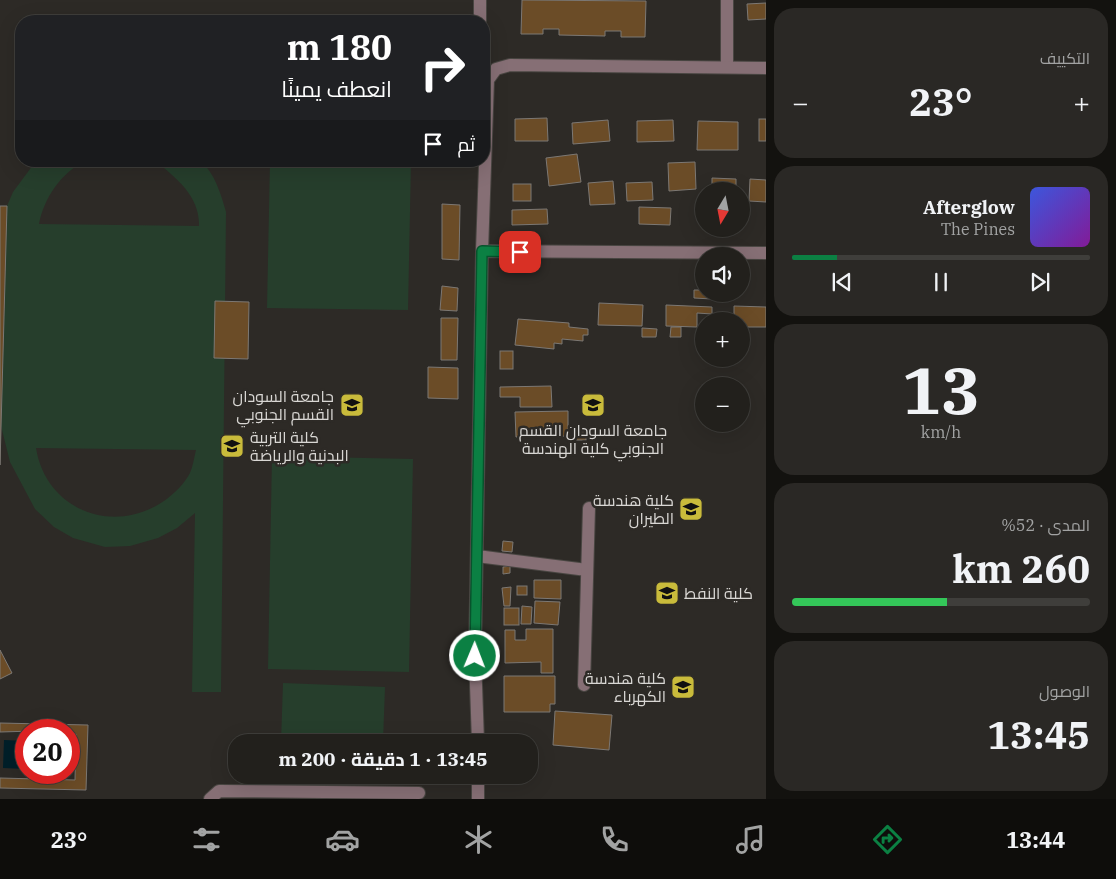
<!DOCTYPE html>
<html lang="ar">
<meta charset="utf-8">
<style>
:root{--surface:#22201c;--page:#2a2825;--text:#f1f3f6;--muted:#a2a3a3;--line:#3f3e3b;--accent:#0b8043}
body{margin:0;font-family:"IBM Plex Serif",Cairo,serif;background:var(--page);color:var(--text);direction:rtl;height:100vh;display:flex;flex-direction:column;font-size:19px;white-space:nowrap}
*{box-sizing:border-box;margin:0}
p{font-size:16px;color:var(--muted)}
.icon{flex:none;width:28px;height:28px;fill:none;stroke:currentColor;stroke-width:2;stroke-linecap:round;stroke-linejoin:round}
.map{position:relative;flex:1;overflow:hidden;direction:ltr}
.sheet{display:flex;flex-direction:column;gap:8px;padding:8px;background:#13120f;width:350px}
.sheet>*{flex:none}
.banner{position:absolute;left:15px;top:15px;width:475px;height:152px;border-radius:20px;box-shadow:0 5px 20px #0002,0 0 0 1px var(--line);direction:rtl;background:#202124;color:#fff;overflow:hidden}
.needle{width:32px;rotate:190deg}
.fabs{position:absolute;left:695px;top:182px;display:grid;gap:10px}
.fabs a{display:grid;place-items:center;width:55px;height:55px;border-radius:50%;background:var(--surface);box-shadow:0 5px 20px #0002,0 0 0 1px var(--line);font-size:25px}
.speed{position:absolute;left:15px;top:719px;display:flex;gap:10px;font-size:25px;font-weight:700;text-align:center}
.speed>*{display:grid;place-content:center;width:65px;height:65px;border-radius:50%;background:var(--surface);box-shadow:0 5px 20px #0002,0 0 0 1px var(--line);line-height:1}
.speed .limit{border:8px solid #d22;background:#fff;color:#111}
.pin{position:absolute;display:grid;place-items:center;width:42px;height:42px;color:#fff;margin:-21px;border-radius:10px;box-shadow:0 2px 8px #0006}
.me{position:absolute;width:55px;margin:-28px;rotate:1deg;stroke-linejoin:round;filter:drop-shadow(0 0 4px #0008)}
.turn{display:flex;align-items:center;gap:18px;height:105px;padding:0 15px;font-size:22px}
.turn .icon{width:65px;height:65px;stroke-width:2.5}
.turn b{display:block;font-size:35px;line-height:42px}
.then{display:flex;align-items:center;height:48px;padding:0 15px;background:#0003;gap:10px;font-size:19px}
.big{font-size:38px;font-weight:700;line-height:1.1}
.sheet .widget{flex:1;display:flex;flex-direction:column;justify-content:center;gap:8px;min-width:0;padding:0 18px;border-radius:20px;background:var(--page)}
.sheet .dial{align-items:center;gap:0}
.dial b{font-size:65px;line-height:1}
.song{display:flex;align-items:center;gap:15px}
.cover{width:60px;height:60px;border-radius:8px;background:linear-gradient(135deg,hsl(230 70% 55%),hsl(290 70% 35%))}
.played{height:5px;border-radius:2px;background:linear-gradient(90deg,var(--accent) 15%,var(--line) 15%)}
.keys{display:flex;justify-content:space-around;direction:ltr}
.heat{display:flex;justify-content:space-between;align-items:center;font-size:28px;direction:ltr}
.charge{height:8px;border-radius:4px;background:linear-gradient(90deg,#34c759 52%,var(--line) 0)}
.trip{position:absolute;left:228px;top:734px;width:310px;height:50px;border-radius:20px;background:var(--surface);box-shadow:0 5px 20px #0002,0 0 0 1px var(--line);font-weight:700;line-height:50px;text-align:center;direction:rtl}
.tab-bar{display:flex;height:80px;justify-content:space-around;align-items:center;background:#0e0d0b;color:var(--muted)}
.tab-bar .icon{width:35px;height:35px}
.tab-bar .on{color:var(--accent)}
.tab-bar b{font-size:22px;color:var(--text)}
main{display:flex;flex:1;min-height:0}
.map>svg:first-child{display:block}
.green{fill:#263e2c;fill-rule:evenodd}
.water{fill:#011f29}
.building{fill:#6b4c27;stroke:#7c7874}
.lines{fill:none;stroke-linecap:round;stroke-linejoin:round}
.minor-casing{stroke:#494642;stroke-width:14}
.minor{stroke:#866f75;stroke-width:12}
.route-casing{stroke:#07532c;stroke-width:12}
.route{stroke:#0b8043;stroke-width:9}
.labels{text-anchor:middle;stroke-width:5;stroke-linejoin:round;paint-order:stroke}
.poi-label{font-size:16px;fill:#d9d7d4;stroke:#2d2a26;text-anchor:end}
</style>
<main>
<section class="sheet">
<div class="widget"><p>التكييف</p>
<div class="heat"><a>−</a><b class="big">23°</b><a>+</a></div>
</div>
<div class="widget">
<div class="song"><i class="cover"></i><div><b>Afterglow</b><p>The Pines</p></div></div>
<div class="played"></div>
<div class="keys"><svg class="icon" aria-label="previous" viewBox="0 0 24 24"><path d="M18 5L8 12l10 7zM5 5v14"/></svg><svg class="icon" aria-label="pause" viewBox="0 0 24 24"><path d="M8 5v14M16 5v14"/></svg><svg class="icon" aria-label="next" viewBox="0 0 24 24"><path d="M6 5l10 7-10 7zM19 5v14"/></svg></div>
</div>
<div class="widget dial"><b>13</b><p>km/h</p></div>
<div class="widget"><p>المدى · 52%</p><b class="big">260 km</b><div class="charge"></div></div>
<div class="widget"><p>الوصول</p><b class="big">13:45</b></div>
</section>
<div class="map">
<svg width="766" height="799" viewBox="0 0 766 799">
<rect width="100%" height="100%" fill="#2d2a26"/>
<g class="green">
<path d="M36,161H85C61,173 44,198 39,224L199,226C200,197 177,178 155,161H201C215,174 221,194 226,212L221,692H192L195,513L177,528L158,538L130,546L105,547L73,538L54,527L35,509L10,462L1,426L7,206L13,192ZM36,448L196,450C194,458 193,466 190,473C185,483 174,494 164,501C113,536 46,510 36,448Z"/>
<polygon points="270,161 411,161 408,310 267,308"/>
<polygon points="272,456 413,459 409,672 268,669"/>
<polygon points="283,683 385,687 383,742 281,742"/>
<polygon points="279,775 382,775 382,782 279,779"/>
</g>
<polygon class="water" points="4,740 26,741 26,769 3,768"/>
<g class="building">
<polygon points="522,0 646,1 645,37 621,37 621,31 605,31 605,36 559,35 559,29 543,29 543,34 521,34"/>
<polygon points="766,3 766,19 748,20 747,4"/>
<polygon points="547,118 548,141 515,141 515,119"/>
<rect x="759" y="119" width="7" height="22"/>
<polygon points="608,120 610,141 573,144 572,123"/>
<polygon points="673,120 674,141 637,142 637,121"/>
<polygon points="698,121 738,122 738,150 697,150"/>
<polygon points="577,154 581,182 549,186 546,158"/>
<polygon points="695,162 696,189 669,191 668,163"/>
<polygon points="712,178 736,179 736,191 712,191"/>
<polygon points="750,179 766,180 766,202 749,201"/>
<polygon points="613,181 615,204 590,205 588,183"/>
<polygon points="652,182 653,200 627,201 626,183"/>
<rect x="513" y="184" width="18" height="17"/>
<polygon points="442,204 460,205 459,260 442,259"/>
<polygon points="0,206 7,206 0,465"/>
<polygon points="639,207 671,208 670,225 639,224"/>
<polygon points="547,209 548,224 512,225 512,210"/>
<polygon points="442,286 458,288 457,311 440,310"/>
<polygon points="694,290 704,290 704,294 712,294 712,299 694,298"/>
<polygon points="215,301 249,302 248,359 214,358"/>
<polygon points="599,303 643,305 642,326 598,325"/>
<polygon points="666,305 712,307 712,314 697,313 697,327 666,326"/>
<polygon points="734,306 766,307 766,327 741,327 741,321 734,321"/>
<polygon points="441,318 458,318 457,360 441,360"/>
<polygon points="518,319 569,323 569,327 588,329 588,335 583,335 583,341 562,339 562,344 554,343 554,349 515,345"/>
<polygon points="671,327 681,327 681,337 670,337"/>
<polygon points="642,328 657,329 656,337 642,337"/>
<rect x="500" y="351" width="13" height="18"/>
<polygon points="428,367 458,368 458,399 428,398"/>
<polygon points="551,386 552,407 520,407 520,397 500,397 500,387"/>
<polygon points="568,411 568,436 516,437 515,412"/>
<rect x="576" y="432" width="10" height="8"/>
<polygon points="503,541 513,542 512,552 502,551"/>
<polygon points="510,566 510,573 503,574 503,567"/>
<polygon points="534,580 561,580 561,599 534,598"/>
<rect x="517" y="586" width="10" height="9"/>
<polygon points="511,587 510,606 504,606 502,588"/>
<polygon points="535,601 560,602 558,625 534,623"/>
<polygon points="522,606 532,607 531,624 521,624"/>
<rect x="504" y="608" width="15" height="17"/>
<polygon points="526,629 553,629 553,673 541,673 541,662 505,663 505,630 515,630 515,640 526,640"/>
<polygon points="0,650 12,673 0,679"/>
<polygon points="504,676 555,676 555,704 550,704 550,712 504,712"/>
<polygon points="555,711 612,715 609,750 553,745"/>
<polygon points="0,723 88,725 86,790 0,788 0,778 75,780 76,734 69,734 69,730 0,732"/>
</g>
<g class="lines">
<g class="minor-casing">
<g id="minor">
<polyline points="480,0 480,21"/>
<polyline points="727,0 727,67"/>
<polyline points="482,251 488,80 496,69 510,65 766,68"/>
<polyline points="477,556 587,570"/>
<polyline points="584,685 589,508"/>
<polyline points="478,742 475,656 482,251 766,253"/>
<polyline points="478,775 478,799"/>
<polyline points="210,799 219,791 419,793"/>
</g>
</g>
<use href="#minor" class="minor"/>
</g>
<g class="lines">
<g class="route-casing">
<polyline id="route" points="475,656 482,251 520,252"/>
</g>
<use href="#route" class="route"/>
</g>
<defs>
<g id="university-square" transform="scale(1.25)"><rect x="-9" y="-9" width="18" height="18" rx="4" fill="#c9bb3b" stroke="#2d2a26"/><path d="M0-5L7-2L0 1L-7-2ZM-4 1L0 2.5L4 1V4Q0 6-4 4Z" fill="#111"/></g>
</defs>
<g fill-rule="evenodd">
<use href="#university-square" x="352" y="405"/>
<use href="#university-square" x="593" y="405"/>
<use href="#university-square" x="232" y="446"/>
<use href="#university-square" x="691" y="509"/>
<use href="#university-square" x="667" y="593"/>
<use href="#university-square" x="683" y="687"/>
</g>
<g class="labels">
<g class="poi-label">
<text x="334" y="402">جامعة السودان<tspan x="334" dy="18">القسم الجنوبي</tspan></text>
<text x="593" y="436" text-anchor="middle">جامعة السودان القسم<tspan x="593" dy="18">الجنوبي كلية الهندسة</tspan></text>
<text x="250" y="443" text-anchor="start">كلية التربية<tspan x="250" dy="18">البدنية والرياضة</tspan></text>
<text x="674" y="506">كلية هندسة<tspan x="674" dy="18">الطيران</tspan></text>
<text x="684" y="599" text-anchor="start">كلية النفط</text>
<text x="666" y="684">كلية هندسة<tspan x="666" dy="18">الكهرباء</tspan></text>
</g>
</g>
</svg>
<div class="fabs">
<a><svg class="needle" viewBox="-14 -14 28 28"><path d="M0-13l5 13h-10z" fill="#e53935"/><path d="M0 13l5-13h-10z" fill="#a2a3a3"/></svg></a>
<a><svg class="icon" aria-label="sound" viewBox="0 0 24 24"><path d="M4 9h4l5-4v14l-5-4H4zM17 9q2 3 0 6"/></svg></a>
<a>+</a>
<a>−</a>
</div>
<div class="speed"><div class="limit">20</div></div>
<div class="pin" style="left:520px;top:252px;background:#d93025"><svg class="icon" aria-label="arrive" viewBox="0 0 24 24"><path d="M6 21V4h12l-3 4 3 4H6"/></svg></div>
<svg class="me" style="left:475px;top:656px" viewBox="-20 -20 40 40"><circle r="17" fill="#0b8043" stroke="#fff" stroke-width="3"/><path d="M0-11L8 9 0 5-8 9z" fill="#fff"/></svg>
<div class="trip">13:45 · 1 دقيقة · 200 m</div>
<div class="banner">
<div class="turn"><svg class="icon" aria-label="right" viewBox="0 0 24 24"><path d="M7 20v-9h11M14 6l5 5-5 5"/></svg><div><b>180 m</b>انعطف يمينًا</div></div>
<div class="then">ثم<svg class="icon" aria-label="arrive" viewBox="0 0 24 24"><path d="M6 21V4h12l-3 4 3 4H6"/></svg></div>
</div>
</div>
</main>
<nav class="tab-bar">
<b>13:44</b>
<svg class="icon on" aria-label="directions" viewBox="0 0 24 24"><path d="M12 3l9 9-9 9-9-9zM9 14v-3h6M13 9l2 2-2 2"/></svg>
<svg class="icon" aria-label="music" viewBox="0 0 24 24"><path d="M9 18V5l10-2v13"/><circle cx="6" cy="18" r="3"/><circle cx="16" cy="16" r="3"/></svg>
<svg class="icon" aria-label="phone" viewBox="0 0 24 24"><path d="M5 4h4l2 5-3 2q2 4 5 5l2-3 5 2v4C11 20 4 13 5 4z"/></svg>
<svg class="icon" aria-label="climate" viewBox="0 0 24 24"><path d="M12 3v18M4 7l16 10M4 17L20 7"/></svg>
<svg class="icon" aria-label="car" viewBox="0 0 24 24"><path d="M5 17H2v-5l4-1 3-4h7l3 4 3 1v5h-3M9 17h6M6 11h13"/><circle cx="7" cy="17" r="2"/><circle cx="17" cy="17" r="2"/></svg>
<svg class="icon" aria-label="filters" viewBox="0 0 24 24"><path d="M4 7h16M4 17h16"/><circle cx="9" cy="7" r="2"/><circle cx="15" cy="17" r="2"/></svg>
<b>23°</b>
</nav>
